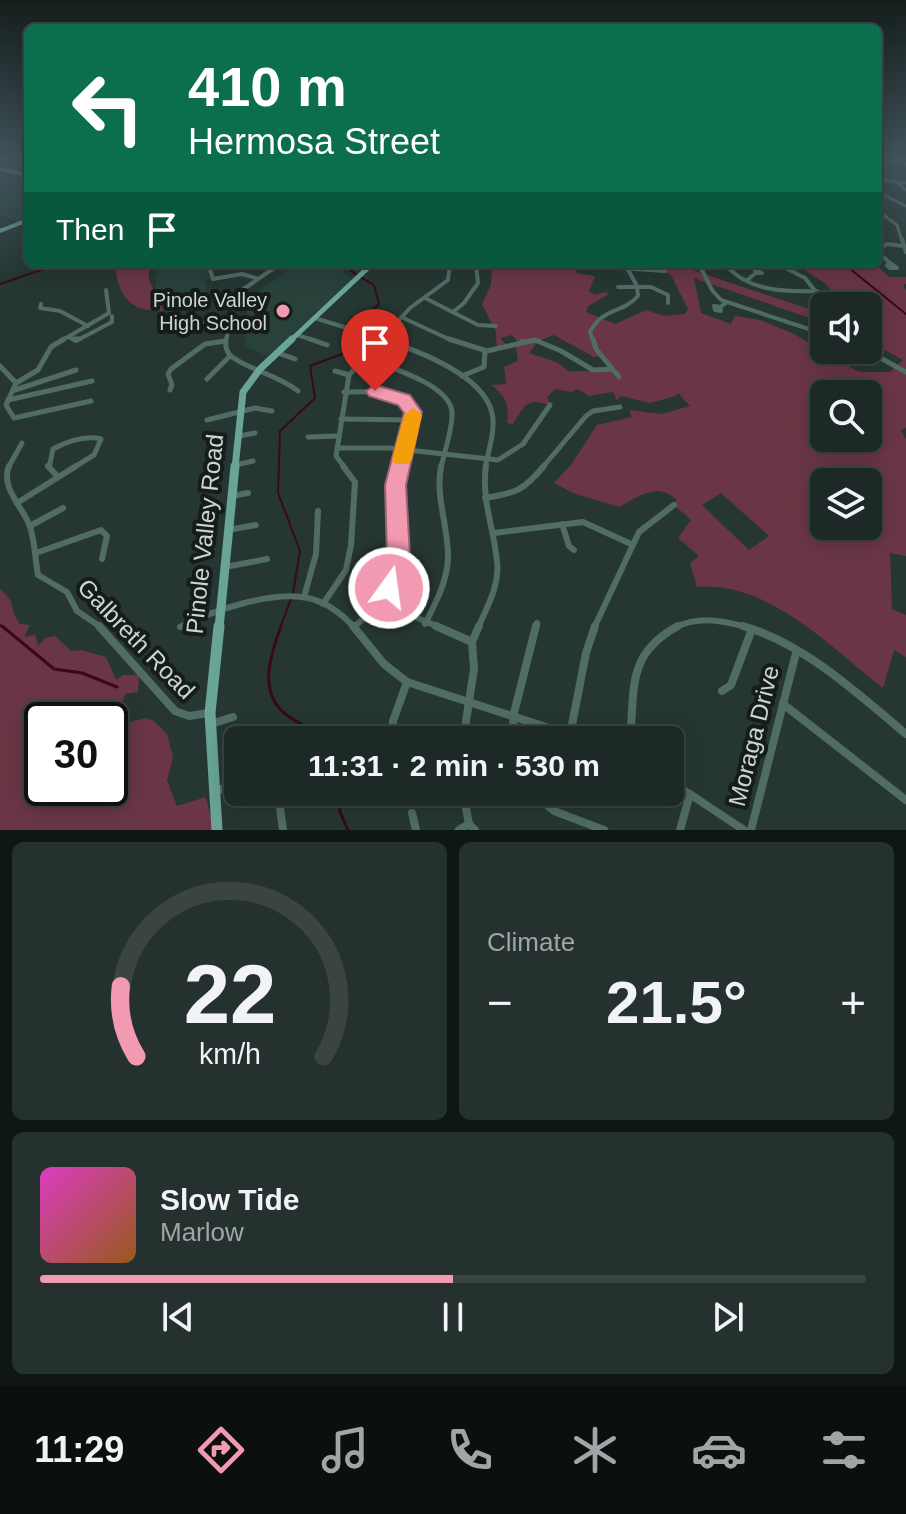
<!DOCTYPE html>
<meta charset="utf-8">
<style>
:root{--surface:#1c2926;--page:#25312e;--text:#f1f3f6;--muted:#a0a6a7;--line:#3a4543;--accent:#f19ab1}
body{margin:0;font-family:Helvetica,sans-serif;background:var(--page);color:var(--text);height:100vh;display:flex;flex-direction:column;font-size:30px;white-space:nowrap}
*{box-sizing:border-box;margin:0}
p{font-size:26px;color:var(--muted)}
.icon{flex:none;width:44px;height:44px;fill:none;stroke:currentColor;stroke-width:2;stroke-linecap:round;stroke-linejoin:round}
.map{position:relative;height:830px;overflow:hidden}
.side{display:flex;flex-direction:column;gap:12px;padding:12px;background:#0f1715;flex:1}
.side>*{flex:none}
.guide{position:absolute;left:24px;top:24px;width:858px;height:244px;border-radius:12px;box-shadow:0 4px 20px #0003,0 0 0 2px var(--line);background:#0b6e4f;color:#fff;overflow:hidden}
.controls{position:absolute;left:810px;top:292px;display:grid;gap:16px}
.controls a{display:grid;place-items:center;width:72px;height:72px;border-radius:12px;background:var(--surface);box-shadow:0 4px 20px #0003,0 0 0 2px var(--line);font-size:40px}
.speed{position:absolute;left:24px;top:702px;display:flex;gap:16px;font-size:40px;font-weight:700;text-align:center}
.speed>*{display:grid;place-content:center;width:104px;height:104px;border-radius:50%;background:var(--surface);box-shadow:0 4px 20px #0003,0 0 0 2px var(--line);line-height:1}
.speed .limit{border:4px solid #111;border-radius:12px;background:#fff;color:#111}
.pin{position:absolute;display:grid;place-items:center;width:68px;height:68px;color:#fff;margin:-82px -34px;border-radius:50% 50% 50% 0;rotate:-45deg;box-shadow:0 0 8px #0007}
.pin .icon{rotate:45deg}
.me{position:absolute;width:88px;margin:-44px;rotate:14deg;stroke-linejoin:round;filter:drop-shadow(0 0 6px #0008)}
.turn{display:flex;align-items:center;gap:28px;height:168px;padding:0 32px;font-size:36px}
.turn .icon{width:104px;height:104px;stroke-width:2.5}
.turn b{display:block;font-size:56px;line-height:68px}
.then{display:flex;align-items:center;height:76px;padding:0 32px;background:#0003;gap:16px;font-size:30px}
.big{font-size:60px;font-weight:800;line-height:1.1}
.side .card{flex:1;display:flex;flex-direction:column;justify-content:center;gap:12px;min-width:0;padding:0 28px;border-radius:12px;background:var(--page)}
.side .dial{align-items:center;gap:0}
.dial svg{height:208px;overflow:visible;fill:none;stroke:var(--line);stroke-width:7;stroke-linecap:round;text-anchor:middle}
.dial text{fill:var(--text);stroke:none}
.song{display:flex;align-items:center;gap:24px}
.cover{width:96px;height:96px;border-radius:12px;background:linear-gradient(135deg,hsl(310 70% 55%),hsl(30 70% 35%))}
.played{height:8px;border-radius:4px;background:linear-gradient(90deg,var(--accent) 50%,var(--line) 50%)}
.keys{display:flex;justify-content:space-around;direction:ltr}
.heat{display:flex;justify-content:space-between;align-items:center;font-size:44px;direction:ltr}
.side .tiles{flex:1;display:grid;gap:12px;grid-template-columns:1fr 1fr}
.card:last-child{grid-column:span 2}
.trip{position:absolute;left:224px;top:726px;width:460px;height:80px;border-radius:12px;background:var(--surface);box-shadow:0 4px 20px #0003,0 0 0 2px var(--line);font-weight:800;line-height:80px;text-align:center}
.tabs{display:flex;height:128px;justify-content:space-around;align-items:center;background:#0b100f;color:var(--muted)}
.tabs .icon{width:56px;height:56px}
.tabs .selected{color:var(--accent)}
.tabs b{font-size:36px;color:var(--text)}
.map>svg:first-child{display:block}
.built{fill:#28413b}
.green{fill:#6a3645;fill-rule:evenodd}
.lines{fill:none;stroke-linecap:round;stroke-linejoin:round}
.stream-far1{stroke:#39081a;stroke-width:2}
.stream{stroke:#39081a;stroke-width:3}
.minor-far4{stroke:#506c65;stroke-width:3}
.minor-far3{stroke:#506c65;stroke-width:4}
.minor-far2{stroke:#506c65;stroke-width:5}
.minor-far1{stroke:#506c65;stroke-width:6}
.minor{stroke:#506c65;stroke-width:8}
.major-far4{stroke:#69a496;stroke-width:4}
.major-far3{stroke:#69a496;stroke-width:5}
.major-far2{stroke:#69a496;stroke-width:7}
.major-far1{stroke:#69a496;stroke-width:9}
.major{stroke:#69a496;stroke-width:11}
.route{fill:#f19ab1;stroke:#9d6473;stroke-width:2}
.slow{fill:#f59e0b}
.poi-dot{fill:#f19ab1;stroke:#151c1a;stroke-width:3}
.labels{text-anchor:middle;stroke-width:8;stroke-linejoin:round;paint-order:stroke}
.poi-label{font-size:20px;fill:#cbd5d2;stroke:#151c1a;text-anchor:end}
.near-street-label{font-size:24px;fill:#cbd5d2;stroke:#151c1a}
</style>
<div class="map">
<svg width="906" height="830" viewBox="0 0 906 830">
<rect width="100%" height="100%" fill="#263733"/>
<g class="built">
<polygon points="0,170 28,175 28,217 18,222 0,214"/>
<polygon points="206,264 209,278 205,281 209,306 166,313 155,289 157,268"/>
<polygon points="295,264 344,264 343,272 353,279 268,356 245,347 247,301"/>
</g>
<g class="green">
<path d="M117,264H152L149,267V280L164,311C131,311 120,300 115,267Z"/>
<path d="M492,264H577L575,273L595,276L589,291L594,295L605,292L609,294L588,306L586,312L615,324L646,310L664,316L685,314L688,309L671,275L665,271L670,264H684L686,268L824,314V323L694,278L701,313L731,324L735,316L760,320L794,334L859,372H890L903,360L868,341V306H842L826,284L796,264H875L889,277H906V284L903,285L906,291V428L901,430L906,440V556L890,553L892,609L906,615V657L894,650L883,688C831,647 768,581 697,587L690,563L699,556L678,538L691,520L674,505L677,500C657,482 640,496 619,507L573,493L554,483L571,465L597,425L632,417L629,410L662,414L690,406L678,393L676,396L650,403L621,396L617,400L613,392L589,396L578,389L571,392L555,389L547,397L550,405C526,397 525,405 513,424L507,423C510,405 505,395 491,385L506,384L504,367L518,361L516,348L519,343L512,335L500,338L504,343L513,346L497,351L496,332L482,304L491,285ZM554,335L594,357L601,356L612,369C598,374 585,369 570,372L556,362L529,353L538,341ZM824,394H868V438H824ZM824,482H868V526H824ZM721,493L769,536L749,550L702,505Z"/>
<path d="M0,589C19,605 8,609 20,624L30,625L24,637L35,635L38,646L45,638L55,636L71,651L81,650L106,657L116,680L123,675H139L138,692L125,694L116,726L145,718L154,721L167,734L173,757L167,780L177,806L206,797L214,830H0ZM42,720H110V788H42Z"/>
</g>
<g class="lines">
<g class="stream-far1">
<polyline points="353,264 350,270 357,275"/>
<polyline points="844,264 906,314"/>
<polyline points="0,284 58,264"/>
<polyline points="293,593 300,551 278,493 280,431 315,398 310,366 342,354 356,325 379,304 374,285 362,278"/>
<polyline points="0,625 4,628"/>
<polyline points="280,628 291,599"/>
</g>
<g class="stream">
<polyline points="2,626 54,669 82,673 117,687"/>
<path d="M281,626C270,656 257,694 288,716C300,724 311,728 319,740"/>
<polyline points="338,792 340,812 348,830"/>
</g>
<g class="minor-far4">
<polyline points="878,179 906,183"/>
<polyline points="897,183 906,190"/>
<polyline points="878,192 906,206"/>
<polyline points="878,211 897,225 902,241"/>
</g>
<g class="minor-far3">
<polyline points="902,239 906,252"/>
<polyline points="890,263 878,252 879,248 887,244 903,246"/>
<polygon points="890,263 897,268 890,268 887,265"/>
<polyline points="208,264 213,279 242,274 256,278"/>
<polyline points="699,264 712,290 721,300 824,334"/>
<path d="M725,264C747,291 784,292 817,291"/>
<polyline points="778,264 805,278 827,306"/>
<polyline points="604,267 665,271"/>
<polygon points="755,270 762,273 756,273"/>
<polyline points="747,280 756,273"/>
<polyline points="618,287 651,287 668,295 668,303"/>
<polyline points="425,298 478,325 496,326"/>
<polyline points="41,304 40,308 60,311 88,326"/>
<polygon points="714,306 720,307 721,311 715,310"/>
<polyline points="720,307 726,303"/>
<polyline points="453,312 464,303 478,283 476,264"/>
<polyline points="401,317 453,341"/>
<polyline points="315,318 388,341"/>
<polyline points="173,324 228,321"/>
<polyline points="297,335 316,341"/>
<polyline points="69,337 76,341 112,322 112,316"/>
<polyline points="61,341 109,313 106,290"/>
<polyline points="226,341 235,295 280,264"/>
<polyline points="380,341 410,308 448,280 450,264"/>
<polyline points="522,341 539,341"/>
<path d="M593,341L590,332C603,307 622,314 638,296L637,286L625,264"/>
</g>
<g class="minor-far2">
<polyline points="73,339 79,339"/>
<path d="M226,339C225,346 226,352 232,357C252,371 278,375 298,391"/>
<polyline points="310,339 327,345"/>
<path d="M382,339C416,350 483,374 492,413C496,428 488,453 485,468"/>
<polyline points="449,339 487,351 535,340 561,351 593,370 612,369"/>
<polyline points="593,339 596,349 619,377"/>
<polyline points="866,350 906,372"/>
<polyline points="278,353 295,359"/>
<path d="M364,358C386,366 450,384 452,412C453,429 444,452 441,468"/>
<polyline points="862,359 852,356 851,359 858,362 871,353"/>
<polyline points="0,366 16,383"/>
<polyline points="335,371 349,375"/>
<polyline points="462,376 484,367 485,351"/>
<polyline points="207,379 230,356"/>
<polyline points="16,383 38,370 51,347 64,339"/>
<polyline points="16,383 6,405 14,418 91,401"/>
<polyline points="15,390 76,370"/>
<polyline points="170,390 172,385 168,374 171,369 205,344 225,341"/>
<path d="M344,392C369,392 398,388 413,412L400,468"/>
<polyline points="8,400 92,381"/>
<polyline points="341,419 412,420"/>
<polyline points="207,420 255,408 272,411"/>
<polyline points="239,436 255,433"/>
<polyline points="308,437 338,436"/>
<polyline points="337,448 390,448 498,460 523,444 550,405"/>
<polyline points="235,465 253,461"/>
<polyline points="8,468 22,443"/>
<path d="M49,468L53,449C68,441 84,435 101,439L94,455L73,468"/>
<polyline points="345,468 336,456 349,375 382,339"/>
<polyline points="542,468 586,416 593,411 620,407"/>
</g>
<g class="minor-far1">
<path d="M9,466C0,486 22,507 29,524C35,539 35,559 38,575L67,592L77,611L102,628"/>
<polyline points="48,466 57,476"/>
<polyline points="232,496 248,493"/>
<path d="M485,498C516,493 523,491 544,466"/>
<polyline points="17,503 76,466"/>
<polyline points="562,524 569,546 574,550"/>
<polyline points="30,526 63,508"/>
<polyline points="228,530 256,525"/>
<polyline points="494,533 583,522 631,544"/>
<polyline points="36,553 101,530 107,536 102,559"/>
<polyline points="225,567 267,559"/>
<polyline points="304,597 316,554 318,511"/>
<polyline points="380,602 441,628"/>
<polyline points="323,604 346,570 351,545 355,482 343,466"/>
<path d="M425,624C435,604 447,582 448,559C449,528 435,498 441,466"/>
<path d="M180,627C211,611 273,590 308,598C326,602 343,615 355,628"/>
<path d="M354,627C363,619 374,610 381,600C409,558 390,512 400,466"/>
<path d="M478,628C487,607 500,585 497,561C494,529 481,499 486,466"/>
<polyline points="536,628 537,623"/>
<polyline points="594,628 639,532 674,505"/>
<path d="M674,628C700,615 724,621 750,628"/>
</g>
<g class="minor">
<polyline points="99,626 175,711 189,716 208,713"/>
<polyline points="353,626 384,664 407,682 586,740"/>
<polyline points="436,626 472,642"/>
<path d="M743,626C805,644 858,694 906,734"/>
<polyline points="722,691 731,685 752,629"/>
<polyline points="783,704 906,800"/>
<polyline points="211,724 233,717"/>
<polyline points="570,735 586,653 595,626"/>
<polyline points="392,740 393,721 407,682"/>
<polyline points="463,740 474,669 472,642 479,626"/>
<polyline points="514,740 513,717 536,626"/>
<path d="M630,740C635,689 626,654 678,626"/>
<polyline points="670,781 744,830"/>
<polyline points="215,792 238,782"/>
<polyline points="278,792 283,830"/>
<polyline points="463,792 469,824 475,830"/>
<polyline points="532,792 554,811 604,830"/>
<polyline points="412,813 416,830"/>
<polyline points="459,830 469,824"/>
<polyline points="680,830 690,794"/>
<polyline points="751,830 796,653"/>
</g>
<g class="major-far4">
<polyline points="891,160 906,164"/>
<polyline points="0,169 28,175"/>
<polyline points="0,231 28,220"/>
</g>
<polyline class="major-far3" points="290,341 372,264"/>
<polyline class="major-far2" points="235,468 243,392 260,369 292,339"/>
<polyline class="major-far1" points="219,628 235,466"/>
<polyline class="major" points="217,830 210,713 219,626"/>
</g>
<linearGradient id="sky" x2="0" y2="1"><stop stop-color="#151e1c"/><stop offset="0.58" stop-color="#41535b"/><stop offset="1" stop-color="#41535b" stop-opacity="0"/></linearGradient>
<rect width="906" height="276" fill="url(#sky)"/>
<polygon class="route" points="375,385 410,395 422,412 406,485 410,556 397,596 389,600 380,596 377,588 387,556 385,485 404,413 398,405 369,396 366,391"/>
<polygon class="slow" points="413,408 422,415 412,459 409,464 395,464 392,459 404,415"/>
<circle class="poi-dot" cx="283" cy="311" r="8"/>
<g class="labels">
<g class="poi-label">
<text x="267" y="307">Pinole Valley<tspan x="267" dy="23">High School</tspan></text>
</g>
<g class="near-street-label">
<text transform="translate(205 534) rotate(-84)" y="8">Pinole Valley Road</text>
<text transform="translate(136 639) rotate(46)" y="8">Galbreth Road</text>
<text transform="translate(754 736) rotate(-76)" y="8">Moraga Drive</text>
</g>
</g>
</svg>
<div class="controls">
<a><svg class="icon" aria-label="sound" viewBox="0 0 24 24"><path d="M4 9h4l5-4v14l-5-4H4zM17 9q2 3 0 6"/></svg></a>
<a><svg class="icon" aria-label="search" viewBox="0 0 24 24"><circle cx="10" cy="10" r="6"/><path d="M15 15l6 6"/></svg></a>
<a><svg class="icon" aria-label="layers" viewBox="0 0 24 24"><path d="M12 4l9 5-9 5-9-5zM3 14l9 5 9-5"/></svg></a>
</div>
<div class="speed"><div class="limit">30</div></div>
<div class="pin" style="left:375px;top:391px;background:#d93025"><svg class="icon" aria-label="arrive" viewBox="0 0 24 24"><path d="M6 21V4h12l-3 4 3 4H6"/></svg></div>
<svg class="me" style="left:389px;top:588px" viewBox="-20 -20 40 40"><circle r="17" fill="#f19ab1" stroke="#fff" stroke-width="3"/><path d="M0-11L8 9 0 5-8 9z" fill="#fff"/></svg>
<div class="trip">11:31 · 2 min · 530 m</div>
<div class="guide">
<div class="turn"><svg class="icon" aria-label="left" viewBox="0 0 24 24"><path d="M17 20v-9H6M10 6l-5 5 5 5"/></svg><div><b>410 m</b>Hermosa Street</div></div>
<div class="then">Then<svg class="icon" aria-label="arrive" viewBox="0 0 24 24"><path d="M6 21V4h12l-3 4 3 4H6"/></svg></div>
</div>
</div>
<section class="side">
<div class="tiles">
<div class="card dial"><svg viewBox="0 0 100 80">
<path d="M14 69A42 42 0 1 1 86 69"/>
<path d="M14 69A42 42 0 0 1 8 42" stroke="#f19ab1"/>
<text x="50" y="56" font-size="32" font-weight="700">22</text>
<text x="50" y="72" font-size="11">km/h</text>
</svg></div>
<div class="card"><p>Climate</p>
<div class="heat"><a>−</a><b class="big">21.5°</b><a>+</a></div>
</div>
<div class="card">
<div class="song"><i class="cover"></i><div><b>Slow Tide</b><p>Marlow</p></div></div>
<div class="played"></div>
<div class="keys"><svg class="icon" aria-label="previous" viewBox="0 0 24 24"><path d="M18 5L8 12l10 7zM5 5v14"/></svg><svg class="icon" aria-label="pause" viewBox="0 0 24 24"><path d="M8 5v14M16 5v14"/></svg><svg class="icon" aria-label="next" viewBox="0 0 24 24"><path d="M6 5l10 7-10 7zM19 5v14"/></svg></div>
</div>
</div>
</section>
<nav class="tabs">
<b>11:29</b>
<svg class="icon selected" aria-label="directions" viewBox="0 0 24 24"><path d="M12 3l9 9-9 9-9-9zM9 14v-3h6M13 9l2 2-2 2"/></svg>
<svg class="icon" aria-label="music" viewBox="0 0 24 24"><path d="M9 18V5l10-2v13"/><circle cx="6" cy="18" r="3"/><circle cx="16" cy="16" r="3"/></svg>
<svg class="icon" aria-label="phone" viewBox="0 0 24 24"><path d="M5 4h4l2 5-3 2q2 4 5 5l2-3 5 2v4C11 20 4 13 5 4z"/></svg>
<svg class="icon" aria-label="climate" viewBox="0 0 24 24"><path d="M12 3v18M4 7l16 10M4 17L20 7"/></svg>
<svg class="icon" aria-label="car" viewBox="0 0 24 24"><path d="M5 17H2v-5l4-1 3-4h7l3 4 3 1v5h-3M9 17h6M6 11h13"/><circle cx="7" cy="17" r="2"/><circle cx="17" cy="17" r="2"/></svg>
<svg class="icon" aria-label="filters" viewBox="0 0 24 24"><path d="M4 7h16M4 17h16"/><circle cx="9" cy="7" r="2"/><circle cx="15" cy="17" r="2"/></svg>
</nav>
